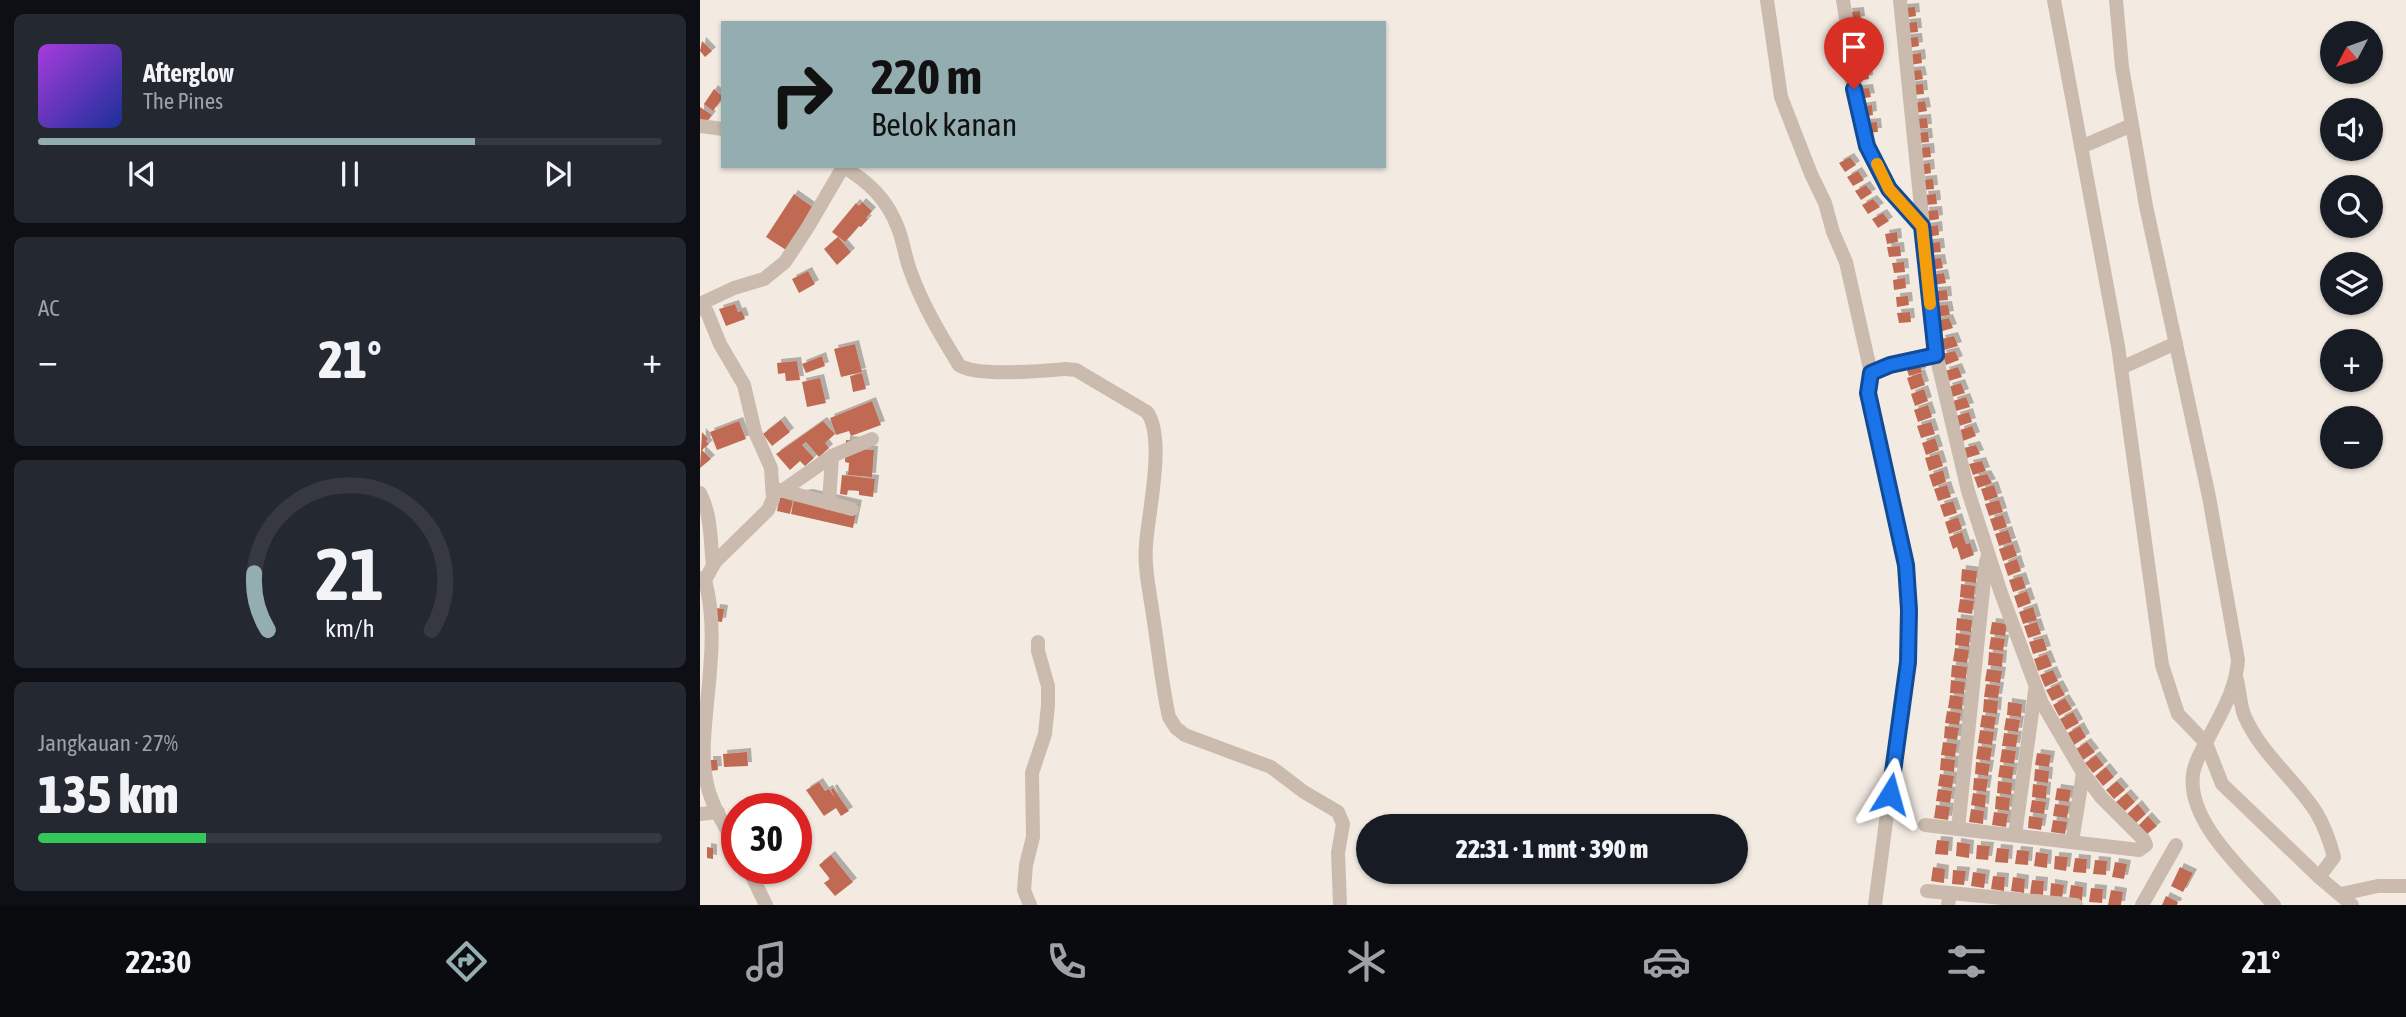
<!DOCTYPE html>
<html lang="id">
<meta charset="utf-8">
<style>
:root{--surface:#171b24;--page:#242831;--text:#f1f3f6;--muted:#9ea1a6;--line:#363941;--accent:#94adb0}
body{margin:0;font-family:"Asap Condensed",sans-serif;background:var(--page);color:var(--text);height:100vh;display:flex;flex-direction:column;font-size:26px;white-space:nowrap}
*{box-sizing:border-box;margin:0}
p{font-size:23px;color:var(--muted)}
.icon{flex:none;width:38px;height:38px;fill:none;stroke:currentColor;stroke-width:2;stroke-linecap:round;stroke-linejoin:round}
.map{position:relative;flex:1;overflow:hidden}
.sheet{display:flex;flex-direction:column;gap:14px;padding:14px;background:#0d0f14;width:700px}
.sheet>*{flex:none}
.banner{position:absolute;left:21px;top:21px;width:665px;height:147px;border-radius:0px;box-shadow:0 2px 5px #0004;background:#94adb0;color:#111;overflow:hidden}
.needle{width:46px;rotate:229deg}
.tools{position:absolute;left:1620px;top:21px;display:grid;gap:14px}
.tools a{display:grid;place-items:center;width:63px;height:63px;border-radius:50%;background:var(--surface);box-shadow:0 2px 5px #0004;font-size:35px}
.speed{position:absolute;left:21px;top:793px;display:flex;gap:14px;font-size:35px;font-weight:700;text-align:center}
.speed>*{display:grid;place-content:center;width:91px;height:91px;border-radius:50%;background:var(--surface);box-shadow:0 2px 5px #0004;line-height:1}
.speed .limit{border:10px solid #d22;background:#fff;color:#111}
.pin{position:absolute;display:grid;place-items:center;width:60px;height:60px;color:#fff;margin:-72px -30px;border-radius:50% 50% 50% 0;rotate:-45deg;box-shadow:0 0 7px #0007}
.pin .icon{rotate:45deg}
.me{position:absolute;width:77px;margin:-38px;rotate:8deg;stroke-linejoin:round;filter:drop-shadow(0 0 5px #0008)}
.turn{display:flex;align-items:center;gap:24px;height:147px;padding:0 35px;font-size:32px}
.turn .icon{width:91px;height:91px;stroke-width:2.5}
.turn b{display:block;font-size:49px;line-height:60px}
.big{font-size:52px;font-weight:800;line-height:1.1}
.sheet .widget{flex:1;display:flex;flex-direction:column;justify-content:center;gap:10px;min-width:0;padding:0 24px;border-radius:10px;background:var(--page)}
.sheet .dial{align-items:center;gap:0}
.dial svg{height:182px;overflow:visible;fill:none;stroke:var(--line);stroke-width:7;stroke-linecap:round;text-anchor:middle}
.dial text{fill:var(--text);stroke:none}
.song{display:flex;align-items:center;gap:21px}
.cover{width:84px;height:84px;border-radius:10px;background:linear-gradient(135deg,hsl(280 70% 55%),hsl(230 70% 35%))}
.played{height:7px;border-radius:4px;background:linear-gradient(90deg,var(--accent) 70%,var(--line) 70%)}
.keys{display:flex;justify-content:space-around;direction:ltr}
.heat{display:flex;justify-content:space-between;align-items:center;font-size:38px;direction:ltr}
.charge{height:10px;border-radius:5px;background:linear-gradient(90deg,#34c759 27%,var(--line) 0)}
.trip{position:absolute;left:656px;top:814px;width:392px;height:70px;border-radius:35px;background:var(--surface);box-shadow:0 2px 5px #0004;font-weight:800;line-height:70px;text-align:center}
.dock{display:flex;height:112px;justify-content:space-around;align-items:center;background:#090b0e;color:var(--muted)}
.dock .icon{width:49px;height:49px}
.dock .active{color:var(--accent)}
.dock b{font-size:32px;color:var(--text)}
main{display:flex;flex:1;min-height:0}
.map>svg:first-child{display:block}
.building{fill:#c16b52;filter:url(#shadow)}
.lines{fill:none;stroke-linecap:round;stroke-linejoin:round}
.minor{stroke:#cbbbae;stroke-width:14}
.route-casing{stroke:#114b97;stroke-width:18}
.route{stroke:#1a73e8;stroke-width:12}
.slow{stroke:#f59e0b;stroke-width:12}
</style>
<main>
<section class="sheet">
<div class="widget">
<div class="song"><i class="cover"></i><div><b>Afterglow</b><p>The Pines</p></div></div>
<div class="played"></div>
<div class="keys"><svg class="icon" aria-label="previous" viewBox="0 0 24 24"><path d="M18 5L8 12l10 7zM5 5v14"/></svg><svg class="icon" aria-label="pause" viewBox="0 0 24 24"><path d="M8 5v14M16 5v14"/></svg><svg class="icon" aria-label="next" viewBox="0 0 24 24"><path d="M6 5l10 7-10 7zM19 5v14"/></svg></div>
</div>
<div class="widget"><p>AC</p>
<div class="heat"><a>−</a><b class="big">21°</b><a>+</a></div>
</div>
<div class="widget dial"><svg viewBox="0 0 100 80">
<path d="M14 69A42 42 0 1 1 86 69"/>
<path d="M14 69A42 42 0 0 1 8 44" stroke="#94adb0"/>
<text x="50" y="56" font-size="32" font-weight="700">21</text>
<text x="50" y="72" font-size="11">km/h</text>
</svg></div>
<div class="widget"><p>Jangkauan · 27%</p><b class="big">135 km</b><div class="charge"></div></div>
</section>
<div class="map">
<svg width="1706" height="905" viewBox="0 0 1706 905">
<defs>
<filter id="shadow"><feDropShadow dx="4" dy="-4" stdDeviation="0" flood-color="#0004"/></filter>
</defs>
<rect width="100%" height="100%" fill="#f3ebe2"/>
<g class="building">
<polygon points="1215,7 1216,16 1204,18 1202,8"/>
<polygon points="1160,11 1161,20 1150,22 1148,12"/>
<polygon points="1217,22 1218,32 1207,33 1205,23"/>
<polygon points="1164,25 1165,35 1154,37 1152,27"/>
<polygon points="1218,37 1219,46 1208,48 1206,38"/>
<polygon points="2,41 12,51 5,57 0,51"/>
<polygon points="1165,41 1166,50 1154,52 1152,42"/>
<polygon points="1221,53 1222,63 1210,65 1208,55"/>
<polygon points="1166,56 1167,66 1155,67 1153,58"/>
<polygon points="1168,70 1169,79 1157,81 1156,71"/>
<polygon points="1221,70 1223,79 1211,81 1209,71"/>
<polygon points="1223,84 1224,94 1212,95 1211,85"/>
<polygon points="1169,88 1171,97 1159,99 1157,89"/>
<polygon points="14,89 23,97 13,111 4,104"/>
<polygon points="1225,101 1227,111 1215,113 1213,103"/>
<polygon points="1172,105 1173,115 1161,117 1160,107"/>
<polygon points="0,107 12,115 4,125 0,122"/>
<polygon points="1227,118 1228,128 1216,129 1214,119"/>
<polygon points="1177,122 1178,132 1166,133 1164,123"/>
<polygon points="1228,132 1229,142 1218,143 1216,133"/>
<polygon points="1230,147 1231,157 1219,158 1218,148"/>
<polygon points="1150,157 1156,165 1145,172 1139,163"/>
<polygon points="1230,163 1231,173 1220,175 1218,165"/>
<polygon points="1158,171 1164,180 1153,186 1147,177"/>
<polygon points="1233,179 1234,189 1223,190 1221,180"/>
<polygon points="1166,185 1172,193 1161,200 1155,191"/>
<polygon points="94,194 114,208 86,250 66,237"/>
<polygon points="1236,194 1237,204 1226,205 1224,195"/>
<polygon points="1173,199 1180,207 1168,214 1162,205"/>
<polygon points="162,202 172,211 166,218 168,219 161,227 159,226 145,242 132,232 156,203 159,206"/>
<polygon points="1238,210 1239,219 1227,221 1225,211"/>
<polygon points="1183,213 1189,221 1178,228 1172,219"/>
<polygon points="1238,225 1239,235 1227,237 1225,227"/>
<polygon points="1197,232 1198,242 1187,244 1185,234"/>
<polygon points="138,237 151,252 137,265 124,249"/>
<polygon points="1240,242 1241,252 1229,253 1228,243"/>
<polygon points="1200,246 1201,256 1189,257 1187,247"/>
<polygon points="1241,258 1243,268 1231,270 1229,259"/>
<polygon points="1204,262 1205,272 1194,273 1192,263"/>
<polygon points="108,271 115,284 99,293 92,279"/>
<polygon points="1244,273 1246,283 1234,285 1232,275"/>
<polygon points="1205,278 1206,288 1194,290 1193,280"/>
<polygon points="1247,290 1248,300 1236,301 1234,291"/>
<polygon points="1208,296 1209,305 1197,307 1196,297"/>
<polygon points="35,304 38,312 42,311 45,319 26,326 19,309"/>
<polygon points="1248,305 1250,315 1237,317 1234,306"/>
<polygon points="1210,312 1211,322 1199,323 1197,313"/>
<polygon points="1249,318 1253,328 1239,332 1236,321"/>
<polygon points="1254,336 1258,346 1244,350 1241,339"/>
<polygon points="155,344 162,372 141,377 134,349"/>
<polygon points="1255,351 1259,360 1246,365 1242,354"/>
<polygon points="122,356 125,366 106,373 102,364"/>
<polygon points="1218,360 1222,372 1209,376 1205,364"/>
<polygon points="97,361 100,380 86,381 85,373 78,374 77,363"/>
<polygon points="1258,367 1262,377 1249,381 1245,371"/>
<polygon points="162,373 166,389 153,392 150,376"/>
<polygon points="1221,373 1225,385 1211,390 1207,378"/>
<polygon points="120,378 126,403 107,407 102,382"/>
<polygon points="1261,383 1265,393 1252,397 1248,387"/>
<polygon points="1224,389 1228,401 1215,406 1211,394"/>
<polygon points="1266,397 1270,407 1256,411 1253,401"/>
<polygon points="172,401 181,425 151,436 149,431 136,435 130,418"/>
<polygon points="1228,405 1232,417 1218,422 1214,410"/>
<polygon points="1269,412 1272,422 1259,426 1256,416"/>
<polygon points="81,420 90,432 72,446 63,434"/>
<polygon points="39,421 46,439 17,450 10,432"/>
<polygon points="123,421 135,434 125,443 129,448 119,457 106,442 102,445 114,458 105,466 100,461 90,470 76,454"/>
<polygon points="1231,422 1235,434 1221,438 1217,426"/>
<polygon points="1272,426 1276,436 1263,441 1260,430"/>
<polygon points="2,432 8,439 6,441 9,444 2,450 11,459 0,468"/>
<polygon points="1235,438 1239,450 1226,455 1222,443"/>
<polygon points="146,440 159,441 158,449 174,450 172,477 148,475 149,463 145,462"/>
<polygon points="1276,445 1280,454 1267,458 1264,448"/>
<polygon points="1239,454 1243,466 1229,471 1225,458"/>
<polygon points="1282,461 1286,471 1273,475 1269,464"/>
<polygon points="1243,470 1246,482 1233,487 1229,475"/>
<polygon points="1287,474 1292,483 1278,488 1274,477"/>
<polygon points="142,475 175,479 173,497 159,495 159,491 148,490 147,495 140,494"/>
<polygon points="1247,485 1251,497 1238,501 1234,489"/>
<polygon points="1294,485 1298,497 1285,501 1281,489"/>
<polygon points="81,492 94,495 90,514 77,511"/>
<polygon points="109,493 158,504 153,528 91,514 95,495"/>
<polygon points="1299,500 1303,512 1289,516 1285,504"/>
<polygon points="1253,501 1257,513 1244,517 1240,505"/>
<polygon points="1303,515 1307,527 1294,531 1290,519"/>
<polygon points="1258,517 1262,529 1249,534 1245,522"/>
<polygon points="1308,530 1312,542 1299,546 1295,534"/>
<polygon points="1262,532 1266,544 1270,543 1274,555 1261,560 1257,547 1253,549 1249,537"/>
<polygon points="1313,544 1317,556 1303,561 1299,549"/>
<polygon points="1317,559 1321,571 1308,576 1304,564"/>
<polygon points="1262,569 1277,571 1276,583 1261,581"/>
<polygon points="1322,576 1326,588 1313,592 1309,580"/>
<polygon points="1261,584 1275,586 1274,599 1260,597"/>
<polygon points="1327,591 1331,603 1318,608 1314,596"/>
<polygon points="1260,599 1274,601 1272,614 1258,612"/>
<polygon points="1333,607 1337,620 1323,624 1319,612"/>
<polygon points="16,608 24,609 22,622 14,621"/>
<polygon points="1257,618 1272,620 1271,632 1256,630"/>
<polygon points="1292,622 1307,624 1305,636 1290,634"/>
<polygon points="1337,622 1341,634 1328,638 1324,626"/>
<polygon points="1256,633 1270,635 1269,647 1255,645"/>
<polygon points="1291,637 1305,639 1303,651 1289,649"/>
<polygon points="1343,638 1347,650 1333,654 1329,642"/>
<polygon points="1255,648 1269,650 1267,663 1253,661"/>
<polygon points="1289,652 1303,654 1302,667 1288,665"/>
<polygon points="1347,654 1352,666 1338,671 1334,659"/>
<polygon points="1252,665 1267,667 1266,679 1251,677"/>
<polygon points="1287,669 1302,671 1300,683 1285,681"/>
<polygon points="1353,670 1358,681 1345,687 1340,675"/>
<polygon points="1251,680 1265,682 1264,694 1250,693"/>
<polygon points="1286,684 1300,686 1298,698 1284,697"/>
<polygon points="1359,684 1365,695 1352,701 1346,690"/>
<polygon points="1250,695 1263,697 1262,710 1248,708"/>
<polygon points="1365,698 1372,709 1359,716 1353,705"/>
<polygon points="1284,699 1298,701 1297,714 1283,712"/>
<polygon points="1308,702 1322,704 1321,717 1307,715"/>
<polygon points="1247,711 1261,713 1259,725 1245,723"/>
<polygon points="1373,712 1379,723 1366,730 1360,719"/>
<polygon points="1282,715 1296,717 1294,729 1280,727"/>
<polygon points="1306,718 1320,720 1318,732 1304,730"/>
<polygon points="1245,726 1259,728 1257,740 1244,738"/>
<polygon points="1380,726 1386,737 1374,745 1368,733"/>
<polygon points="1280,730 1294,732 1292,745 1278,743"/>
<polygon points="1304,733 1318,735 1316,747 1302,746"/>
<polygon points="1243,742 1257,744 1255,757 1241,755"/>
<polygon points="1387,742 1395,752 1383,760 1376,749"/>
<polygon points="1278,746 1292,748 1290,761 1276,759"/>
<polygon points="1302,749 1316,751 1314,764 1300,762"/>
<polygon points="47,752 48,766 24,767 23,754"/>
<polygon points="1337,753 1351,755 1349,767 1335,765"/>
<polygon points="1396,755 1404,765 1393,773 1385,763"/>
<polygon points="1241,758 1255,760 1254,772 1240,770"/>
<polygon points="9,760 17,760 18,770 10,771"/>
<polygon points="1276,762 1290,764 1288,776 1275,774"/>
<polygon points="1300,765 1314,767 1312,779 1298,777"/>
<polygon points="1406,767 1414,777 1403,786 1395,776"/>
<polygon points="1335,769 1349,771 1348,783 1334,781"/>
<polygon points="1240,774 1254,776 1252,788 1238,786"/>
<polygon points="1274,778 1288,779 1286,792 1273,790"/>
<polygon points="1298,781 1312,783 1311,795 1297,793"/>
<polygon points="1417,781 1425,790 1414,799 1406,790"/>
<polygon points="119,782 125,791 129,789 135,798 131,790 133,788 149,811 141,816 136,808 124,816 106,790"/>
<polygon points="1333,784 1347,786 1346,799 1332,797"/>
<polygon points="1357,788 1371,790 1369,802 1355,800"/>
<polygon points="1238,789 1252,791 1250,803 1236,801"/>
<polygon points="1273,793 1286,795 1285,808 1271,805"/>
<polygon points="1427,793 1435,802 1425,811 1416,802"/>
<polygon points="1296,796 1310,798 1309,811 1295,809"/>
<polygon points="1332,800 1346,802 1344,814 1330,812"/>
<polygon points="1355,804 1369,806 1367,818 1353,816"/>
<polygon points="1438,804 1446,814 1436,823 1427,814"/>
<polygon points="1236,805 1250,807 1248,820 1234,818"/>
<polygon points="1271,809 1284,811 1283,824 1269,822"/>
<polygon points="1294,812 1308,814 1306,827 1292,825"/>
<polygon points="1329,816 1343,818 1341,830 1328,828"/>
<polygon points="1448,816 1457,826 1446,835 1438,826"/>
<polygon points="1353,820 1367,822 1365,834 1351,832"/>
<polygon points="1237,840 1249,841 1248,855 1235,854"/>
<polygon points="1257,842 1270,844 1269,858 1256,856"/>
<polygon points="1277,845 1290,846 1288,860 1276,859"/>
<polygon points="7,847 13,848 13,859 7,858"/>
<polygon points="1297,848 1309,849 1308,863 1295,862"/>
<polygon points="1317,850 1329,851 1328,865 1315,864"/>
<polygon points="1336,852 1348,854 1347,868 1334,866"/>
<polygon points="131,855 153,882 135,896 124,883 130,879 119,865"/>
<polygon points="1355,856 1368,857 1366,871 1354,869"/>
<polygon points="1375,858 1387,859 1386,873 1373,872"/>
<polygon points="1395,860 1407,861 1406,875 1393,874"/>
<polygon points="1415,862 1427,864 1424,879 1412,877"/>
<polygon points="1233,867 1245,869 1244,883 1231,881"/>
<polygon points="1480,867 1493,873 1483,892 1471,886"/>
<polygon points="1253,870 1266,871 1264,885 1252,884"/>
<polygon points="1273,872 1286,874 1284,888 1271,886"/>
<polygon points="1293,876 1305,877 1304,891 1291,889"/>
<polygon points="1313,877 1325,879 1324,893 1311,891"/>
<polygon points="1332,880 1344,881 1343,895 1330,894"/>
<polygon points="1351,883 1364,885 1362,898 1350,897"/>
<polygon points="1371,885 1383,887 1382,901 1369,899"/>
<polygon points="1391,888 1403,889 1402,903 1389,902"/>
<polygon points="1411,890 1423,892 1421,905 1408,905"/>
<polygon points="1466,896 1478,902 1477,905 1462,905"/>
</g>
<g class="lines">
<g class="minor">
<polyline points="1067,0 1081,97 1111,174 1125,203 1133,232 1146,262 1171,373 1168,393 1206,565 1209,610 1207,662 1175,905"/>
<polyline points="1143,0 1148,30 1150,72 1167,146 1190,189 1222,226"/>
<polyline points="1200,0 1236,355 1268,491 1301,593 1342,703 1383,773 1401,797 1444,840 1446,845 1439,850 1225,825"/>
<polyline points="1354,0 1418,346 1462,665 1478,714 1506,743 1522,784 1619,877 1652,905"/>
<path d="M1416,0L1422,67L1446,206L1509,497L1538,660C1536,688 1523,710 1510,735C1504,747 1494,762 1493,775C1487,822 1545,872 1574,905"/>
<polyline points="0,126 23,129"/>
<polyline points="1381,147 1432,125"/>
<path d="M142,166C168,181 187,199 198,228C203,241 205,256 210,270C222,304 240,334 259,365C276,377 342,371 365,369L376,370L447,412C466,438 448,513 446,545C444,567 449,588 452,609C458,645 461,681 469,717L476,728L485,735L571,767L604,792L638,812L643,824L638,853L640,905"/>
<polyline points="0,304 34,288 64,279 85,262 108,227 143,167"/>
<polyline points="0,307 7,312 20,344 44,385 55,432 71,468 73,499 68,510 15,562 5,580"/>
<polyline points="1421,368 1476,343"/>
<polyline points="1171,373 1190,365 1236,355"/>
<polyline points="132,456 172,439"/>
<polyline points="76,489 152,509"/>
<polyline points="82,491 132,456 129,503"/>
<path d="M0,493C12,516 10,541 13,566"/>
<path d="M0,578L5,580C17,625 10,669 6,714C4,736 2,758 6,779C10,804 25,826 37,848"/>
<path d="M1537,680C1540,692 1540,706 1545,717C1562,755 1594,778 1616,812C1624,825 1630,842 1634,857L1619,877"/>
<polyline points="0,814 18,812"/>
<polyline points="1258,829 1286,562 1288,556"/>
<polyline points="1315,835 1335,691"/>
<polyline points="1372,842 1383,773"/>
<polyline points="48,868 66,905"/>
<polyline points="1227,891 1250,893"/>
<polyline points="1641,894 1678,886 1706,886"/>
<polyline points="330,905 324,890 326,865 333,837 332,773 345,734 348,705 348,686 338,651 338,642"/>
<polyline points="1248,905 1250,893 1376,905"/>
<polyline points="1442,905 1476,845"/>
</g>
</g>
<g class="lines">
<g class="route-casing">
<polyline id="route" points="1154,89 1167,146 1189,189 1222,226 1236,355 1190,365 1171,373 1168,393 1206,565 1209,610 1208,662 1190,794"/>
</g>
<use href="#route" class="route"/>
<polyline class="slow" points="1177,164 1189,189 1222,226 1230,304"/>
</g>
</svg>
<div class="tools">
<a><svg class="needle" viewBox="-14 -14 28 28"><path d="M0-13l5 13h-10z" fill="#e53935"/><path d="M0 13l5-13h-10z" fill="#9ea1a6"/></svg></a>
<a><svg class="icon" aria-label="sound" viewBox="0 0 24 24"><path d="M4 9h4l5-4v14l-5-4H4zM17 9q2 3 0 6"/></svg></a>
<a><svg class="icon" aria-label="search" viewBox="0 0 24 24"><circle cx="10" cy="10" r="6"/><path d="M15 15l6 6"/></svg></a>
<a><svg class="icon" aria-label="layers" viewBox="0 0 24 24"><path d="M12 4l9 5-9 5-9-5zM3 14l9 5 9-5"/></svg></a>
<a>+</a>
<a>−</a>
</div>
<div class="speed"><div class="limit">30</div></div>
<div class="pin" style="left:1154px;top:89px;background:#d93025"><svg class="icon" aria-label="arrive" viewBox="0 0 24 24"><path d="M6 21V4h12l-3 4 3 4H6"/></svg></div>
<svg class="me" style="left:1190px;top:794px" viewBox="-20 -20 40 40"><path d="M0-17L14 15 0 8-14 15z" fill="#1a73e8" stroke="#fff" stroke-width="4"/></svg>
<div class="trip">22:31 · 1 mnt · 390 m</div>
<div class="banner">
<div class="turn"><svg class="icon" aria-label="right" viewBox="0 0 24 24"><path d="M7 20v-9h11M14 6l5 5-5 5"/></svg><div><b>220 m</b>Belok kanan</div></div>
</div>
</div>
</main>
<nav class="dock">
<b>22:30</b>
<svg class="icon active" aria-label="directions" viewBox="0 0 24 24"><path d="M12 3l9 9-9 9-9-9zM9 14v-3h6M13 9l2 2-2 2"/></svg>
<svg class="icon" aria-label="music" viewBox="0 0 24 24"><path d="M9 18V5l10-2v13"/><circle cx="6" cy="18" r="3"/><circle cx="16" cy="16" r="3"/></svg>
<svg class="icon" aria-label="phone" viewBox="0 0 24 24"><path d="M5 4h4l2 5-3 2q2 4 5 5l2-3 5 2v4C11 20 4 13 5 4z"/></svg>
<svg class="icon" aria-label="climate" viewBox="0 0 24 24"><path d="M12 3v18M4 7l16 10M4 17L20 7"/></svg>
<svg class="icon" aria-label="car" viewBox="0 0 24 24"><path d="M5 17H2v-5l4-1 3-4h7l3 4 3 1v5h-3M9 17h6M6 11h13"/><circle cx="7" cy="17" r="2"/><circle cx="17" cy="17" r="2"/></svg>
<svg class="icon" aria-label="filters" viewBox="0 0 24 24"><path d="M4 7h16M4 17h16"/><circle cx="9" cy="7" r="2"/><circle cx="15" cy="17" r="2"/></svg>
<b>21°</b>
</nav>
